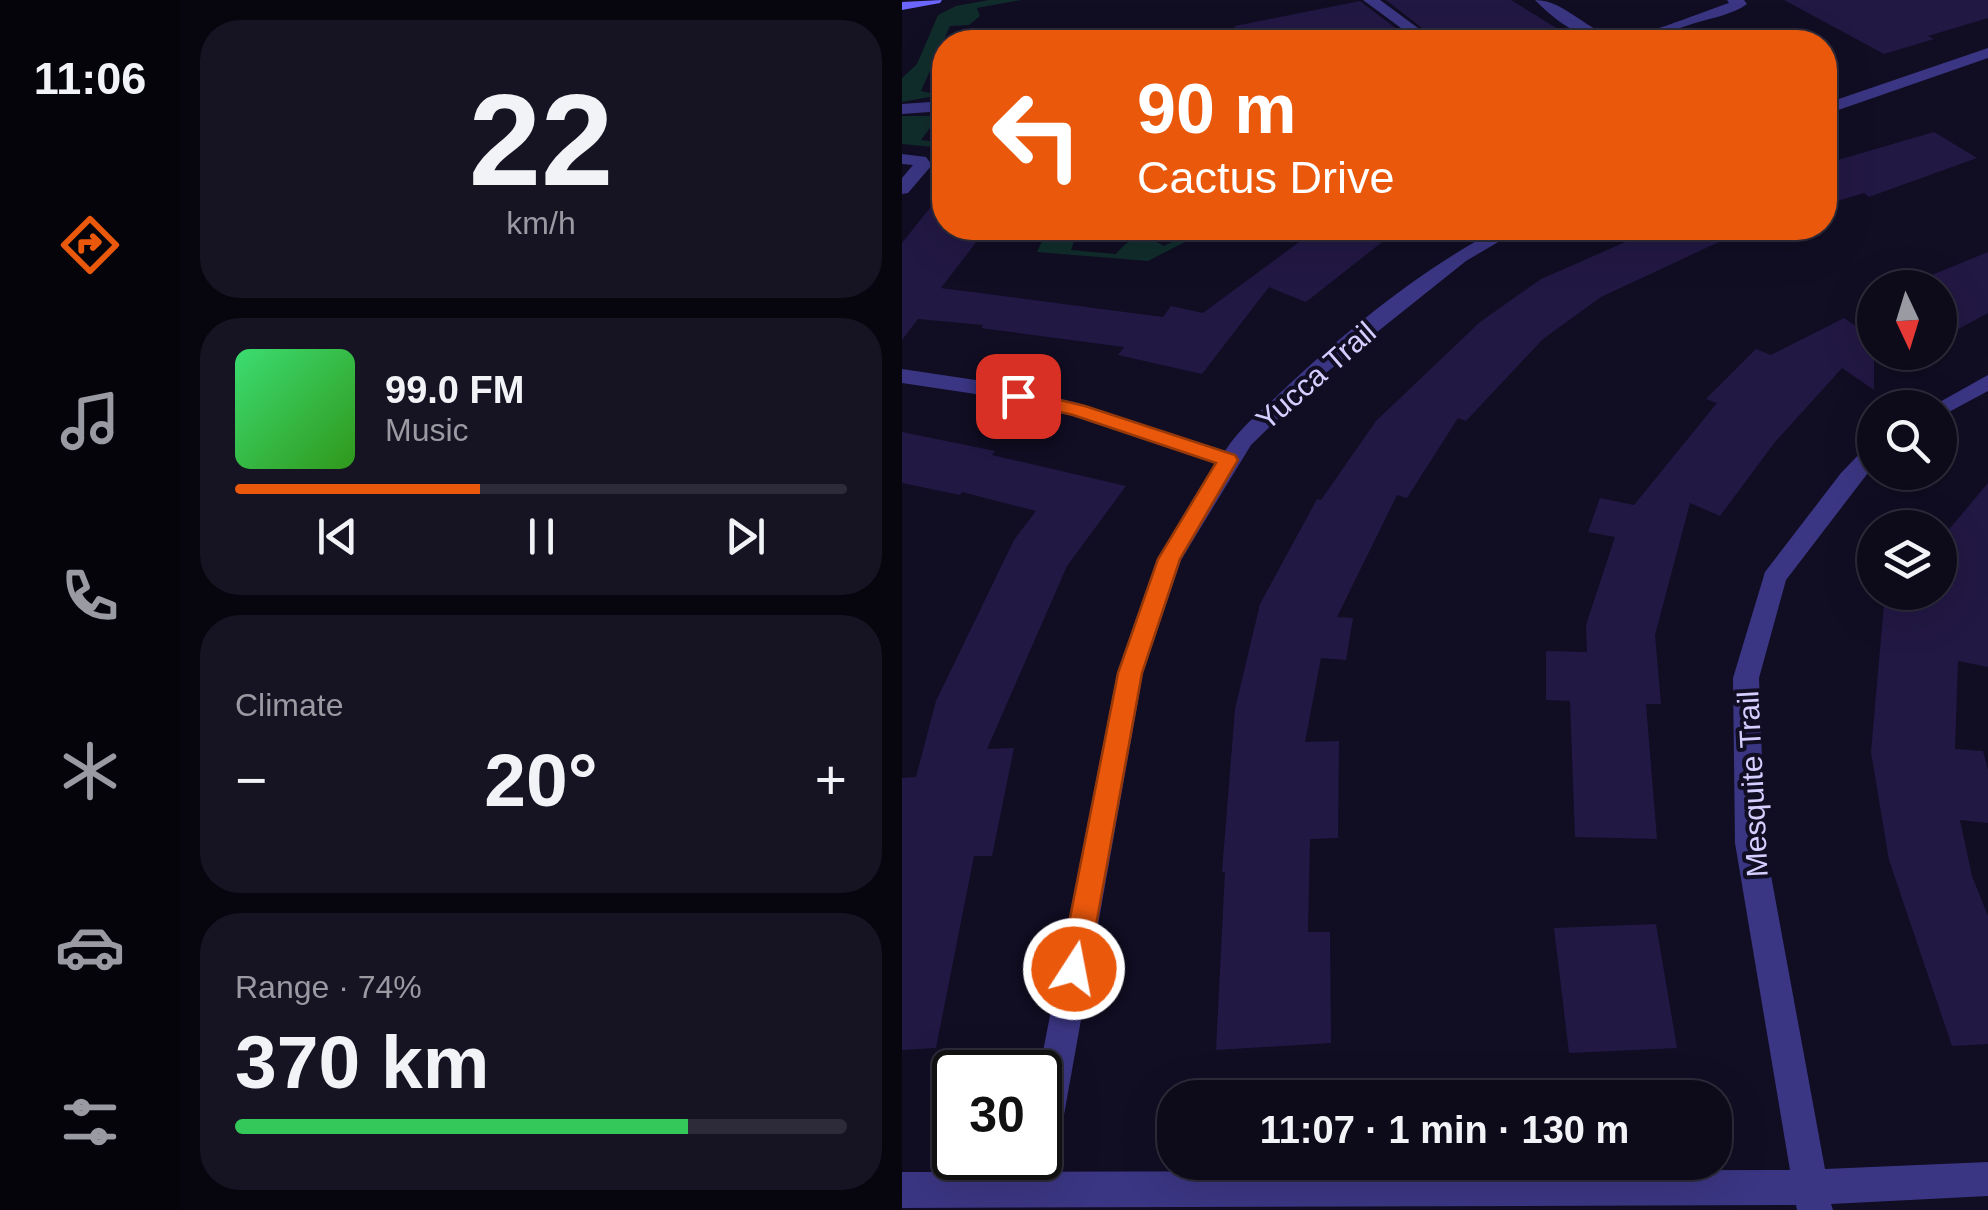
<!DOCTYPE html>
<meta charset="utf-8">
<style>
:root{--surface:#0d0a1a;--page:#161323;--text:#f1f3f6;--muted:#9a9aa2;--line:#2d2b39;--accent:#ea580c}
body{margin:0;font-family:Helvetica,sans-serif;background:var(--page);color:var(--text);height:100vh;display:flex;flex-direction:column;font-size:38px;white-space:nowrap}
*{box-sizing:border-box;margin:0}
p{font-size:32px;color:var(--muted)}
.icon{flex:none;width:55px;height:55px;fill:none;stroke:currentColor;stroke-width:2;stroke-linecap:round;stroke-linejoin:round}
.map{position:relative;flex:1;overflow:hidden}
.drawer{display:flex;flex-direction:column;gap:20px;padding:20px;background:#07060e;width:722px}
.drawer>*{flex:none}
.banner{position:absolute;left:30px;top:30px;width:905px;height:210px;border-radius:40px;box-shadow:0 10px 40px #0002,0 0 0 2px var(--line);background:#ea580c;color:#fff;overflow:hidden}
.needle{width:65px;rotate:176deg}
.buttons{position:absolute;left:955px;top:270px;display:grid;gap:20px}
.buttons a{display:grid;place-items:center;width:100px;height:100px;border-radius:50%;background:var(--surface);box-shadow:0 10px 40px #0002,0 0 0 2px var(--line);font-size:50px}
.speed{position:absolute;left:30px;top:1050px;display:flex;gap:20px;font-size:50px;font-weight:700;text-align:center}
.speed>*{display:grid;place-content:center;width:130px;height:130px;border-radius:50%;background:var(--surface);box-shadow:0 10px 40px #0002,0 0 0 2px var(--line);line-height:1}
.speed .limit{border:5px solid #111;border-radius:15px;background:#fff;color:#111}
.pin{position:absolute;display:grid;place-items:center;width:85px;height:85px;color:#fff;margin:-42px;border-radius:20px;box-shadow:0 5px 15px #0006}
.me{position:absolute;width:110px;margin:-55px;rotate:11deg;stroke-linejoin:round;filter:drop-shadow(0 0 8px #0008)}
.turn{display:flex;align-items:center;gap:35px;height:210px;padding:0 40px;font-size:45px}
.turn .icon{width:130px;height:130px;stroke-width:2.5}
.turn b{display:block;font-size:70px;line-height:85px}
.big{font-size:75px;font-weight:600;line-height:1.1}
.drawer .card{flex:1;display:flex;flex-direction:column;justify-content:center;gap:15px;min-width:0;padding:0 35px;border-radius:40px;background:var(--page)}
.drawer .dial{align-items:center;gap:0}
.dial b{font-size:130px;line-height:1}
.song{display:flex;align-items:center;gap:30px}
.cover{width:120px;height:120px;border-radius:15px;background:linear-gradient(135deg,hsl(140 70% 55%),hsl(110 70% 35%))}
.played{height:10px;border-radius:5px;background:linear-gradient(90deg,var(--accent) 40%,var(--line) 40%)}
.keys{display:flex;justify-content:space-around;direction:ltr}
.heat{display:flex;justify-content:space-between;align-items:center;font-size:55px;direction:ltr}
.charge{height:15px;border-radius:8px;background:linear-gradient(90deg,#34c759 74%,var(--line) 0)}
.trip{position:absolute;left:255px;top:1080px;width:575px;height:100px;border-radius:40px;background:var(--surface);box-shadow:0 10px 40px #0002,0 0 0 2px var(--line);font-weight:600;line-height:100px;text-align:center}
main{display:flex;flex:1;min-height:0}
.tab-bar{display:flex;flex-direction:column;width:180px;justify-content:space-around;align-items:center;background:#05040a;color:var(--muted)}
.tab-bar .icon{width:70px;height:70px}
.tab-bar .current{color:var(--accent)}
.tab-bar b{font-size:45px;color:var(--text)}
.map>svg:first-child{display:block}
.green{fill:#102d2c}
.building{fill:#221844}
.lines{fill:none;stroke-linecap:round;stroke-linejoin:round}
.service{fill:#3b3683;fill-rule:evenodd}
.minor{fill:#3b3683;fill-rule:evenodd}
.secondary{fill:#6c66ff;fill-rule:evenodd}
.route{fill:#ea580c;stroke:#983908;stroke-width:2.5}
.labels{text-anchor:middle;stroke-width:8;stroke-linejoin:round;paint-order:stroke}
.street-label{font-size:30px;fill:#d5cfff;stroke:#110d23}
</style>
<main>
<nav class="tab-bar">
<b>11:06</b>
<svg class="icon current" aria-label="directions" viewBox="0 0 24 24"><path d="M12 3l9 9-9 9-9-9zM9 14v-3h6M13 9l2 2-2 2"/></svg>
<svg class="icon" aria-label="music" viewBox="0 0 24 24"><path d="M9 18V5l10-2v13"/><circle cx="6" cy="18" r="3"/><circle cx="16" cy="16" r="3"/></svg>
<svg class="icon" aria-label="phone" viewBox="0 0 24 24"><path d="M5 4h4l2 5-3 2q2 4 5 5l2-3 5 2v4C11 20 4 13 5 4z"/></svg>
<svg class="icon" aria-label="climate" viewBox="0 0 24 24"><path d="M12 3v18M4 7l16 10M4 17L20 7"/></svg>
<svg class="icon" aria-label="car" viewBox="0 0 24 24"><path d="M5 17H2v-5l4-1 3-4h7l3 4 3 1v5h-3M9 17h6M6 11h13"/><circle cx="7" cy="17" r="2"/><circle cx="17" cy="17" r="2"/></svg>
<svg class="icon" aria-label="filters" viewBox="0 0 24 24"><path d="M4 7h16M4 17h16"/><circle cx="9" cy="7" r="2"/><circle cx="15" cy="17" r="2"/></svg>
</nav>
<section class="drawer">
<div class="card dial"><b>22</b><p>km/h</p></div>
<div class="card">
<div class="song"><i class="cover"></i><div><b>99.0 FM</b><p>Music</p></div></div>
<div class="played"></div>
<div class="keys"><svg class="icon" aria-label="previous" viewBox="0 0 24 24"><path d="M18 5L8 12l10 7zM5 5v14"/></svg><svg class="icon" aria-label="pause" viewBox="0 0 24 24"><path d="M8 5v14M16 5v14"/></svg><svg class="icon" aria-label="next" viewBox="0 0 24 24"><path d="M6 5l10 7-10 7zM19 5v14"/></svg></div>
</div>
<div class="card"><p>Climate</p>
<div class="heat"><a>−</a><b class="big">20°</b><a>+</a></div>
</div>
<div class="card"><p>Range · 74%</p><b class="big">370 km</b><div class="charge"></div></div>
</section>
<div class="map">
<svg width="1086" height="1210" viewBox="0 0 1086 1210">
<rect width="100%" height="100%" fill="#110d23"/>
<g class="green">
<polygon points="87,0 119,0 75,8 78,16 67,25 48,26 19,91 38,95 0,102 0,78 15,64 36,15 54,6"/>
<polygon points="0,116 37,116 19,140 42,143 42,148 0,144"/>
<path d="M146,228H152L149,235L173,238L169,250L214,254C229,235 242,234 262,246L299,228H310L246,261L135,252Z"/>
</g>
<g class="building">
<polygon points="484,0 609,0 677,42 538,42"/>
<polygon points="882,0 1086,0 1086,18 1026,36 1032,39 982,54"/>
<polygon points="458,1 512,42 335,42 333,26"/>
<polygon points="1032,132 1075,158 978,193 967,197 962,193 922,205 922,164"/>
<polygon points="42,190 42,228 85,228 39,288 261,317 269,306 301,313 416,228 498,228 404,302 367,287 300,374 216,355 222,347 79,328 81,325 16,319 0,340 0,243"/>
<polygon points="755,228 847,228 699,297 641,339 564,421 556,418 505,498 495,495 435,617 451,618 444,660 419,658 403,742 437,741 436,838 408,839 406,932 428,932 429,1043 314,1050 323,872 320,872 333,709 358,604 415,499 419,500 474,421 578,322 639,279"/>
<polygon points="1086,252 1086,313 1038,339 1038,288 1025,288 1015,281"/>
<polygon points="942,318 972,338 972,390 940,368 873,442 818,516 788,503 753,635 759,704 744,704 755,839 673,837 668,701 644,700 644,651 685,652 684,625 713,537 686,532 698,498 732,505 815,403 804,399 854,349 869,355"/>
<polygon points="0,432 93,451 90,455 224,486 165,566 85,749 112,748 90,856 72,856 34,1048 0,1050 0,778 14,777 34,701 112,540 134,511 60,492 58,495 0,483"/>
<polygon points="1086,483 1086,667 1056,661 1053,749 1081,751 1086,770 1086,823 1058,820 1070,876 1086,916 1086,1044 1050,1046 987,860 969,752 983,592 1038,592 1038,540"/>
<polygon points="754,924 775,1048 667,1053 652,928"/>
</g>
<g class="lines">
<g class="service">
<polygon points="461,0 478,0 535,42 518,42"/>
<path d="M633,0C665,0 686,35 719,37C738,38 805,10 827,3L825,0H842L845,4C832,14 810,18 793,23C726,45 688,56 633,0Z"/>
<polygon points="42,101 42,111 0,114 0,104"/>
<polygon points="0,154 24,157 30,165 6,193 0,194 0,178 11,165 0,164"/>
</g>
<g class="minor">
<polygon points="1086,48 1086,58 922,115 922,104"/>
<path d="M598,228H620L564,261L420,376L349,445L279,560L241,673L155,1154L150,1166L138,1171L126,1166L122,1158H138L137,1072L215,673L255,559L315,464L171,416L87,396L0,383V369L87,382L176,403L323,451C337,429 357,413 376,395C442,332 518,270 598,228Z"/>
<polygon points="1086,375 1086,391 1045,413 1038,415 1038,408 1027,408"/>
<polygon points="972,445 972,465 884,580 857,678 863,843 923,1169 1086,1162 1086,1196 929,1204 931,1210 895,1210 894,1205 0,1208 0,1172 888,1170 833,843 831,678 863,572 939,473 964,447"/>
</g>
<polygon class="secondary" points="40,0 38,3 0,10 0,2"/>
</g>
<polygon class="route" points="116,390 183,406 333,455 336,460 278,559 240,673 186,969 182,979 172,982 162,979 158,969 216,673 256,559 314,463 171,415 110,401 107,396"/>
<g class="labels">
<g class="street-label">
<text transform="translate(414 376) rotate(-41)" y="10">Yucca Trail</text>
<text transform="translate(851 784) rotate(-93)" y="10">Mesquite Trail</text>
</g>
</g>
</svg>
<div class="buttons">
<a><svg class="needle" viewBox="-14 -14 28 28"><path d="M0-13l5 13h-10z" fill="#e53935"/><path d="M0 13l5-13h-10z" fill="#9a9aa2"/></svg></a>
<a><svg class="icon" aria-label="search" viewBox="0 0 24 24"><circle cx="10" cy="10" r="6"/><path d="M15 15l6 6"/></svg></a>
<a><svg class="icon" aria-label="layers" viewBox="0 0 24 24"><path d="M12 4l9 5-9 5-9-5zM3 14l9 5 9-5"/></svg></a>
</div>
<div class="speed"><div class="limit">30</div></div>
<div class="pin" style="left:116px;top:396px;background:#d93025"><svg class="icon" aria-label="arrive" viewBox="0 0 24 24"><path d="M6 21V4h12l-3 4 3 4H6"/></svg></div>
<svg class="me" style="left:172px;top:969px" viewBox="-20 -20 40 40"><circle r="17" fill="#ea580c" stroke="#fff" stroke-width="3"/><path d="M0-11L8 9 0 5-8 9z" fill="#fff"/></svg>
<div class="trip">11:07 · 1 min · 130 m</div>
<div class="banner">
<div class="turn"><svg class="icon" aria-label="left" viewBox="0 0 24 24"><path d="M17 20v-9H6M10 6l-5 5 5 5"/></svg><div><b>90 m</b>Cactus Drive</div></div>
</div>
</div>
</main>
